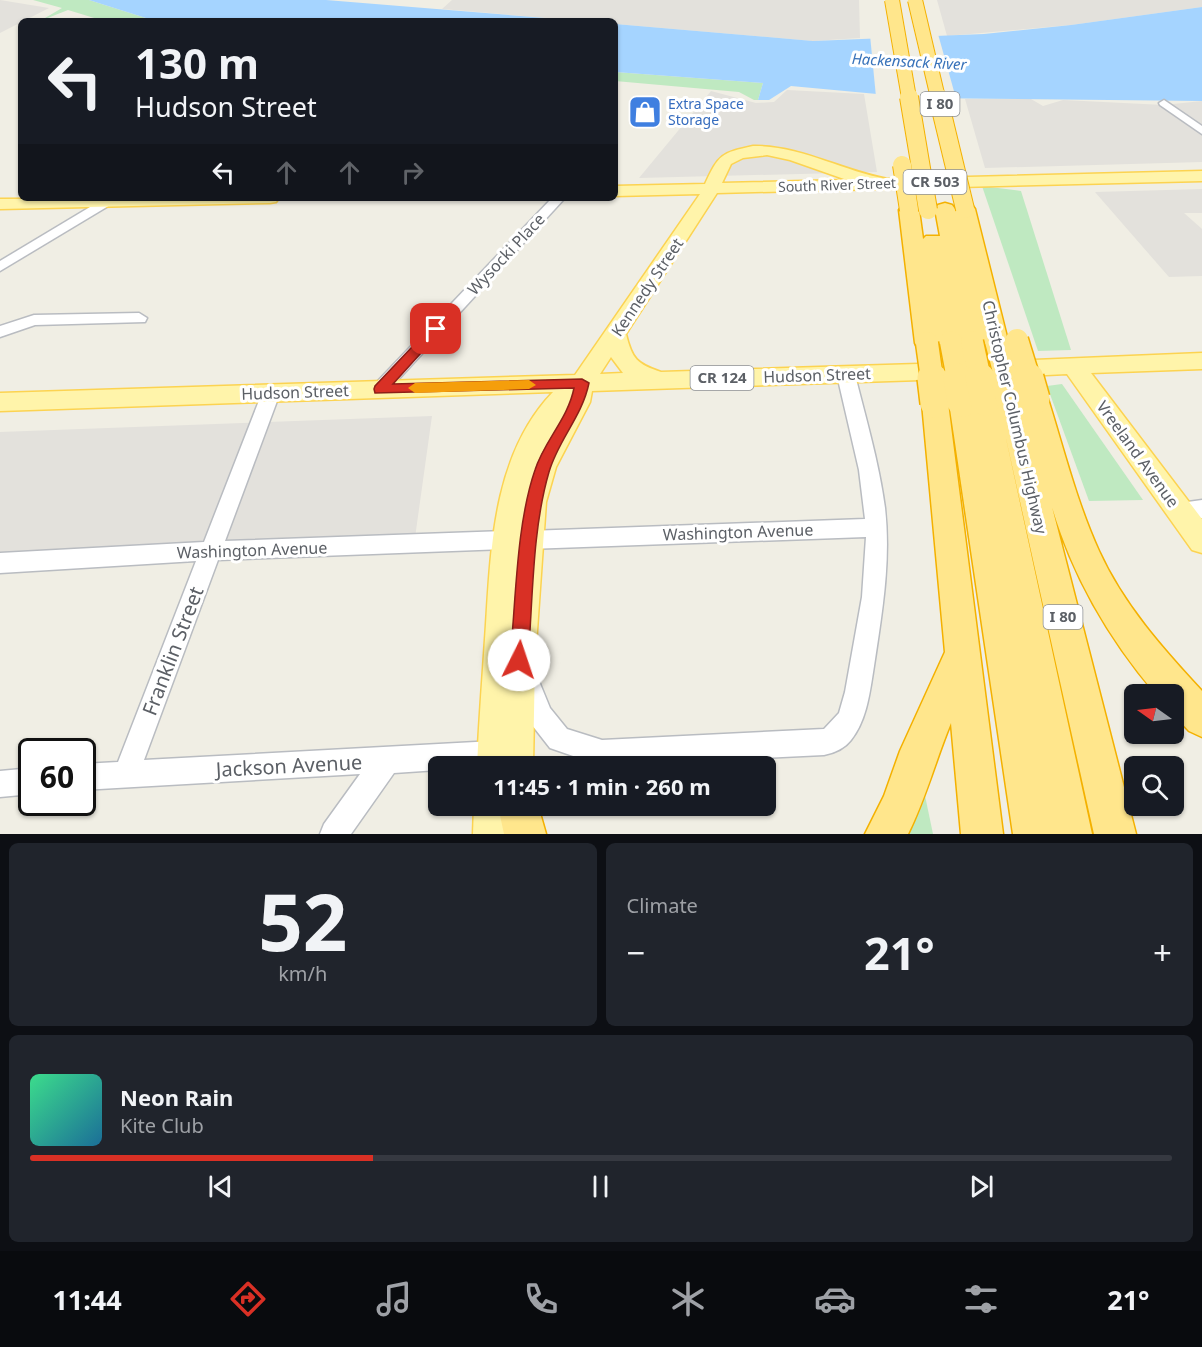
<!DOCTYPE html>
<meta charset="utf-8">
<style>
:root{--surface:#171b24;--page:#20242c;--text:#f1f3f6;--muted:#9ea1a6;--line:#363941;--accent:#d93025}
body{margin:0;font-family:"Noto Sans",sans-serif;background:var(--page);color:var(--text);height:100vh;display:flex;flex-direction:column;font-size:22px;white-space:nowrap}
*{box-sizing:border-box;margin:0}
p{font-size:20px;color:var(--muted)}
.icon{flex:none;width:33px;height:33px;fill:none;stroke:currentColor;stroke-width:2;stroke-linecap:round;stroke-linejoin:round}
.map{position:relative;height:834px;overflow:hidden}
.panel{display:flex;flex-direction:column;gap:9px;padding:9px;background:#0d0f14;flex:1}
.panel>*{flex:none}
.guide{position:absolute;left:18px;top:18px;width:600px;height:183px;border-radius:9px;box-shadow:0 2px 4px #0004;background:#171b24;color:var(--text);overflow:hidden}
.needle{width:39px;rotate:284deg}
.fabs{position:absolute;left:1124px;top:684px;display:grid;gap:12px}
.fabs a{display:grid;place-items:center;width:60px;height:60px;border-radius:9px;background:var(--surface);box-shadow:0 2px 4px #0004;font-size:30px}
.speed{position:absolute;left:18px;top:738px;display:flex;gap:12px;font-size:30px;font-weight:700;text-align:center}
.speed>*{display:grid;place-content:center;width:78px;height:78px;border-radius:50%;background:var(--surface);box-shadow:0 2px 4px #0004;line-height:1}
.speed .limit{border:3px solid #111;border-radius:9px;background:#fff;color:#111}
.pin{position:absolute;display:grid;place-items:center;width:51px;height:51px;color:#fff;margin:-26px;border-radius:12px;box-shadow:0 3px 9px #0006}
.me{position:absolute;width:66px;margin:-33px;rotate:4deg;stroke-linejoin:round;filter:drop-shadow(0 0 4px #0008)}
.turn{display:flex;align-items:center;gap:21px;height:126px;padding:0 18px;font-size:27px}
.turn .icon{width:78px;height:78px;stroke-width:2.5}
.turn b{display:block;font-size:42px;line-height:51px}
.lanes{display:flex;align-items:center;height:57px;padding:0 18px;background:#0003;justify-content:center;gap:30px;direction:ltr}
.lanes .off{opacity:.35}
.big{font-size:45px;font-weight:700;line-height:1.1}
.panel .tile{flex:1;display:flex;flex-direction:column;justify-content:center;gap:9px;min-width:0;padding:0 21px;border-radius:9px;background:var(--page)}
.panel .dial{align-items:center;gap:0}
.dial b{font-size:78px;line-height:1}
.song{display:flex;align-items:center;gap:18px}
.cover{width:72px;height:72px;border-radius:9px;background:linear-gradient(135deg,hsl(150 70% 55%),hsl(200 70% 35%))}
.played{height:6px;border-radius:3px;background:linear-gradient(90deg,var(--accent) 30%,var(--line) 30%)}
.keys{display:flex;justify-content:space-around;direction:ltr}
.heat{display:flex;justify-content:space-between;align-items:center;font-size:33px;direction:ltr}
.panel .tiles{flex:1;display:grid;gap:9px;grid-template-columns:1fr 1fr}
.tile:last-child{grid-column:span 2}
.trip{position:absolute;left:428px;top:756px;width:348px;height:60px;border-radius:9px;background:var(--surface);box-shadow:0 2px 4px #0004;font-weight:700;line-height:60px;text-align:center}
.tab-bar{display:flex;height:96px;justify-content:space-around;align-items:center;background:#090b0e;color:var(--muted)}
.tab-bar .icon{width:42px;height:42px}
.tab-bar .current{color:var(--accent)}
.tab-bar b{font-size:27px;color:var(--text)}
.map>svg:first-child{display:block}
.industrial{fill:#e3e1dc}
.green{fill:#bfe9c1}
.water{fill:#a5d4ff}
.pier{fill:#f0eee4}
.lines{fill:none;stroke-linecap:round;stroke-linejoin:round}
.minor-casing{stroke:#b9bcc1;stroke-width:3}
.major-casing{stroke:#fcd351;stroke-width:3}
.highway-casing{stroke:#f4b100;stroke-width:3}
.minor{fill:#fff;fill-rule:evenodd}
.major{fill:#fff4aa;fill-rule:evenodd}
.highway{fill:#ffe68c;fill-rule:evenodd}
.highway-bridge-far3-casing{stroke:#f4b100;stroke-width:16;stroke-linecap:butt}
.highway-bridge-far2-casing{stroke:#f4b100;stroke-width:20;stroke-linecap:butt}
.highway-bridge-far1-casing{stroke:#f4b100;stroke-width:25;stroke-linecap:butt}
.highway-bridge-casing{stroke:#f4b100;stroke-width:32;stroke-linecap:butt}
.highway-bridge-far3{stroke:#ffe68c;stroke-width:14}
.highway-bridge-far2{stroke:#ffe68c;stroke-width:18}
.highway-bridge-far1{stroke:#ffe68c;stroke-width:22}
.highway-bridge{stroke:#ffe68c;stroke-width:29}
.route{fill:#d93025;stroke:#8d1f18;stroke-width:1.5}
.slow{fill:#f59e0b}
.labels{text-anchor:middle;stroke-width:6;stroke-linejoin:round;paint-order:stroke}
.far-shop-label{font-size:14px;fill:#366cbe;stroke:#fff;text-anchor:start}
.far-street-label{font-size:14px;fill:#5c6066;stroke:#fff}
.far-water-label{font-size:15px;font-style:italic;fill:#3973ba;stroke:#fff}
.shield{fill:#fff;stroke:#8d9094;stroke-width:1.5}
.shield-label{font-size:15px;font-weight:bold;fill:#5c6066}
.street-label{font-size:16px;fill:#5c6066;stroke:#fff}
.near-street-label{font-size:20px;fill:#5c6066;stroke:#fff}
</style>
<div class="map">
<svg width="1202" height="834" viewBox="0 0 1202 834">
<rect width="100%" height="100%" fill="#f0eee4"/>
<g class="industrial">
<polygon points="0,0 49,8 0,33"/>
<polygon points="452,0 859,0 860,38 813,41 615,24 615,21 582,21 442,9"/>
<polygon points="937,0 1202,0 1202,7 1071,25 947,36"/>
<polygon points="787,90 864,94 877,172 639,178 711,91 756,103 774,102"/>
<polygon points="965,99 1031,99 1043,106 1063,100 1164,105 1202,101 1202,162 985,168"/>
<polygon points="1202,189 1202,213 1184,213 1202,229 1202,276 1169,277 1095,192"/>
<polygon points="432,416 414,545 0,563 0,432"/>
</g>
<g class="green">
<polygon points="33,0 89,0 149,19 148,21 104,21 68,10 40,21 62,8"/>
<polygon points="615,72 763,83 758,100 754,100 739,92 615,81"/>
<polygon points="982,186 1021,191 1071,350 1038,351"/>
<polygon points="1062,384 1143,500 1089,501 1047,386"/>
<polygon points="923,786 933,834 897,834"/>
</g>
<g class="water">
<polygon points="89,0 326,0 582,21 148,21 149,19"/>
<polygon points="1202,7 1202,101 920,98 791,86 769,100 758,100 763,83 615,72 615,24 813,41 984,34 1071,25"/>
</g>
<polygon class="pier" points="938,34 957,102 876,97 870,35"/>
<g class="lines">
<g class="minor-casing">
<g id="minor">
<polygon points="1164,100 1202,126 1202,134 1160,105 1159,103"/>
<polygon points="105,198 110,199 112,202 110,205 0,271 0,261"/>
<polygon points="552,198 565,198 386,393 380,395 374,393 371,389 374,385"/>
<polygon points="139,313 147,318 145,322 35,325 0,337 0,326 34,315"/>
<path d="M846,369L852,371L855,375C866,419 879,463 885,508C891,562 882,613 874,666C870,691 867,720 851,740C845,748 834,753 824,755L602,766L550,748L532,725L514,677L518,669L526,665L534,669L550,708L567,729L602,740L824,729L839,713L845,692L862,597L866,537L528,549L521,546L518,540L521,534L528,531L865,519L859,470L837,375L840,371Z"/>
<polygon points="271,387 277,388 280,393 225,541 505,531 512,534 515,540 512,546 505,549 218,560 144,760 494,741 503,745 507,754 503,763 495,766 438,766 438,770 394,773 351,834 320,834 324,824 360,774 82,790 82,764 118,762 196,561 0,573 0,553 204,542 262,393 265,388"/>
<polygon points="1202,500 1202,518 1180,519 1173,516 1170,510 1173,504"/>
<polygon points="32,768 32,794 0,797 0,771"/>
</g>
</g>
<g class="major-casing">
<g id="major">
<path d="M753,146C800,145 842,171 888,179L1202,171V181L717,193L626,334C632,359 637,364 661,372L951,363L959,365L962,371L959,377L951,379L592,391L590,402L556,467L546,502L535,660L533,766H477C479,719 483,672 486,624C491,545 494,453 553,392L0,411V393L575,375L700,194L615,196V186L705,184C719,154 721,153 753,146ZM767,155L790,160L847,180L722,183L731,164L743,158ZM611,357L623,373L600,374Z"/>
<polygon points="279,198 276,202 270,203 0,209 0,199"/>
<polygon points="1202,353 1202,369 1091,373 1202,519 1202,553 1192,550 1067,374 1007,377 999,375 996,369 999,363 1007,361"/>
<polygon points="474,806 510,806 509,834 473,834"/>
</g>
</g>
<g class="highway-casing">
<g id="highway">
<polygon points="945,203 952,205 955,209 973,292 955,209 958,205 972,205 975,209 1008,341 1005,347 996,349 987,347 984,341 981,348 972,350 963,348 962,345 960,348 951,350 942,348 939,343 936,349 927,351 918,349 915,343 899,210 902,206 916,206 919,210 923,239 926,236 940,236 935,209 938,205"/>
<path d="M1035,389L1044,392L1048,399C1064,450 1077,503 1099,551C1123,604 1163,649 1202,691V737L1189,731L1173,714V694H1156C1109,639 1073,577 1052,507L1136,834H1094L1005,434L1092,834H1013L949,402L953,395L962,392L971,395L973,398L976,394L985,391L994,394L998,400L1002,393L1011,390L1020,393L1023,397L1026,392Z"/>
<path d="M935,393L944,396L948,403L1003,834H961L951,723C936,759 926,798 908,834H865L884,796L900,751L945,652L922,403L926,396Z"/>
<polygon points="498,806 538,806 546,834 504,834"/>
</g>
</g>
<use href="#minor" class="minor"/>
<use href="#major" class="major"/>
<use href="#highway" class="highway"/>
<g class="highway-bridge-far3-casing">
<g id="highway-bridge-far3">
<polyline points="892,0 909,98"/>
<polyline points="915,0 938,98"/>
</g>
</g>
<g class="highway-bridge-far2-casing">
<g id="highway-bridge-far2">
<polyline points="909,97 928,210"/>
<polyline points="938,97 965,209"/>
<polyline points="902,165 909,210"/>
</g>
</g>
<g class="highway-bridge-far1-casing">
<g id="highway-bridge-far1">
<polyline points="1017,340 1029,379"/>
<polyline points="996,341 1006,379"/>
<polyline points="951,342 958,379"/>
<polyline points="972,342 980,379"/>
<polyline points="927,343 932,379"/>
</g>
</g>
<g class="highway-bridge-casing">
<g id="highway-bridge">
<polyline points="932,378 935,403"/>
<polyline points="958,378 962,402"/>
<polyline points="980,378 985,401"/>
<polyline points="1005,378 1011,400"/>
<polyline points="1029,378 1035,399"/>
</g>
</g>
<use href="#highway-bridge-far3" class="highway-bridge-far3"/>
<use href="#highway-bridge-far2" class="highway-bridge-far2"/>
<use href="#highway-bridge-far1" class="highway-bridge-far1"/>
<use href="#highway-bridge" class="highway-bridge"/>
</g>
<path class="route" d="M436,325L442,329L440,332L393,384L582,379L589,383C582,417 558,440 549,472C532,530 533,599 528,660L525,667L519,669L513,667L510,660C516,601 516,525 535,470C544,441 568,419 574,388L375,393L374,389L375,386L432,326Z"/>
<polygon class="slow" points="529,380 536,385 529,389 415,393 408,388 415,383"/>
<defs>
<g id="shop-square" transform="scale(1.725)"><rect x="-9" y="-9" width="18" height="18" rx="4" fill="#3f7fe0" stroke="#fff"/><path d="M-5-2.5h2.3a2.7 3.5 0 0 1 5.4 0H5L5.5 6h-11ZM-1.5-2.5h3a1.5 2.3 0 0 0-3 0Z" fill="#fff"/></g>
</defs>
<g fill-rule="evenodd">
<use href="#shop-square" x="645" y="112"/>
</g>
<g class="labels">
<g class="far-shop-label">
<text x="668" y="109">Extra Space<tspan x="668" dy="16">Storage</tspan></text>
</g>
<g class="far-street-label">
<text transform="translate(837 185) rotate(-2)" y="5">South River Street</text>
</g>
<g class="far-water-label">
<text transform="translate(909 62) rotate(3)" y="5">Hackensack River</text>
</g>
<g class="shield">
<rect x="920.5" y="92" width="39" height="24" rx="4.5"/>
<rect x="903.5" y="170" width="63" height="24" rx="4.5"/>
<rect x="690.5" y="366" width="63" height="24" rx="4.5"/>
<rect x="1043.5" y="605" width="39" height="24" rx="4.5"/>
</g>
<g class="shield-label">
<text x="940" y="109">I 80</text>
<text x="935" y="187">CR 503</text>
<text x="722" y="383">CR 124</text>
<text x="1063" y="622">I 80</text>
</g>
<g class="street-label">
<text transform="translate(506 254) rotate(-47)" y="6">Wysocki Place</text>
<text transform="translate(647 287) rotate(-56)" y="6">Kennedy Street</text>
<text transform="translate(817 375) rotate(-2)" y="6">Hudson Street</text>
<text transform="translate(295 392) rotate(-2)" y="6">Hudson Street</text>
<text transform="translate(1015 417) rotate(77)" y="6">Christopher Columbus Highway</text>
<text transform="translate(1138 454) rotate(54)" y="6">Vreeland Avenue</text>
<text transform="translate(738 532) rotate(-2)" y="6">Washington Avenue</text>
<text transform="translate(252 550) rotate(-2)" y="6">Washington Avenue</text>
</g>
<g class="near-street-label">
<text transform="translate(173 651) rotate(-69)" y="7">Franklin Street</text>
<text transform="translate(289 766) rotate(-3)" y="7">Jackson Avenue</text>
</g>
</g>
</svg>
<div class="fabs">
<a><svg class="needle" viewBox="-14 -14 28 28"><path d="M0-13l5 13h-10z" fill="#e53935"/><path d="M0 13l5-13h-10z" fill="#9ea1a6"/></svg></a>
<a><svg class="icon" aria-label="search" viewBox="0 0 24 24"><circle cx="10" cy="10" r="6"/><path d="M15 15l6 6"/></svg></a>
</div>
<div class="speed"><div class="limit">60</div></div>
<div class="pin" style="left:436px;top:329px;background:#d93025"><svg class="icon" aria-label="arrive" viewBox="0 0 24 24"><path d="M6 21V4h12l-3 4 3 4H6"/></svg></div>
<svg class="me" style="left:519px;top:660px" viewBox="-20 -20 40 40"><circle r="19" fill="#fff"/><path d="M0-13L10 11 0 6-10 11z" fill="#d93025"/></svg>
<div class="trip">11:45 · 1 min · 260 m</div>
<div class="guide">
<div class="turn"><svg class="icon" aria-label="left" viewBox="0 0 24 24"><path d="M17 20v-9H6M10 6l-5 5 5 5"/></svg><div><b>130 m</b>Hudson Street</div></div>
<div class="lanes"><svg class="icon" aria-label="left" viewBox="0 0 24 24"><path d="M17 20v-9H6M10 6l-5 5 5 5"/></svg><svg class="icon off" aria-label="ahead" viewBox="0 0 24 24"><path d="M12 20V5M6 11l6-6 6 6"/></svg><svg class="icon off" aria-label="ahead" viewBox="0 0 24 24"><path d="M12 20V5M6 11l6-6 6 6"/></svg><svg class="icon off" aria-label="right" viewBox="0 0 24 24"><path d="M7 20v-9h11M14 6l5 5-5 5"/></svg></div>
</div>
</div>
<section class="panel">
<div class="tiles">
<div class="tile dial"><b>52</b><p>km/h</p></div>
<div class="tile"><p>Climate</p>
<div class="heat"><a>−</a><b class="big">21°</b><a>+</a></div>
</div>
<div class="tile">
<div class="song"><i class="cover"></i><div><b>Neon Rain</b><p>Kite Club</p></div></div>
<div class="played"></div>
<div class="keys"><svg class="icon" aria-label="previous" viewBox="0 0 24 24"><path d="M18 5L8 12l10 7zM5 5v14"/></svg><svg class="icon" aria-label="pause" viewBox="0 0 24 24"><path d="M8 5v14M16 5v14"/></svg><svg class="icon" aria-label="next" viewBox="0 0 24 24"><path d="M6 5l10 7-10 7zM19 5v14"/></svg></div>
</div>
</div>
</section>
<nav class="tab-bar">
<b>11:44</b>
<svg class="icon current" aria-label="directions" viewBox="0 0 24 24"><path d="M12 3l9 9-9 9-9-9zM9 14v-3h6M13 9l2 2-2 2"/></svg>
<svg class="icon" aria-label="music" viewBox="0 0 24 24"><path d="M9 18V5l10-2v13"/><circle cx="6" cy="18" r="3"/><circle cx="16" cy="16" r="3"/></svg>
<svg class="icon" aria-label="phone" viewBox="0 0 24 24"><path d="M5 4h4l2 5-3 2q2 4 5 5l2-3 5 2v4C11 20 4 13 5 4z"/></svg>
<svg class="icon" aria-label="climate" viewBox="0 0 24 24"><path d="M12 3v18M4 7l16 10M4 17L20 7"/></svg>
<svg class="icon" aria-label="car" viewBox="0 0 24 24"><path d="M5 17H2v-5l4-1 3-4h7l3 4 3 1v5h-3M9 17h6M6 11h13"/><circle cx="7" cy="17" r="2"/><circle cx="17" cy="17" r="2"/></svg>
<svg class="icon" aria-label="filters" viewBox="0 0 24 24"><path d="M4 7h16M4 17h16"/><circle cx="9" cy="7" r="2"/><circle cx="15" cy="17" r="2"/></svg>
<b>21°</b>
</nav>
